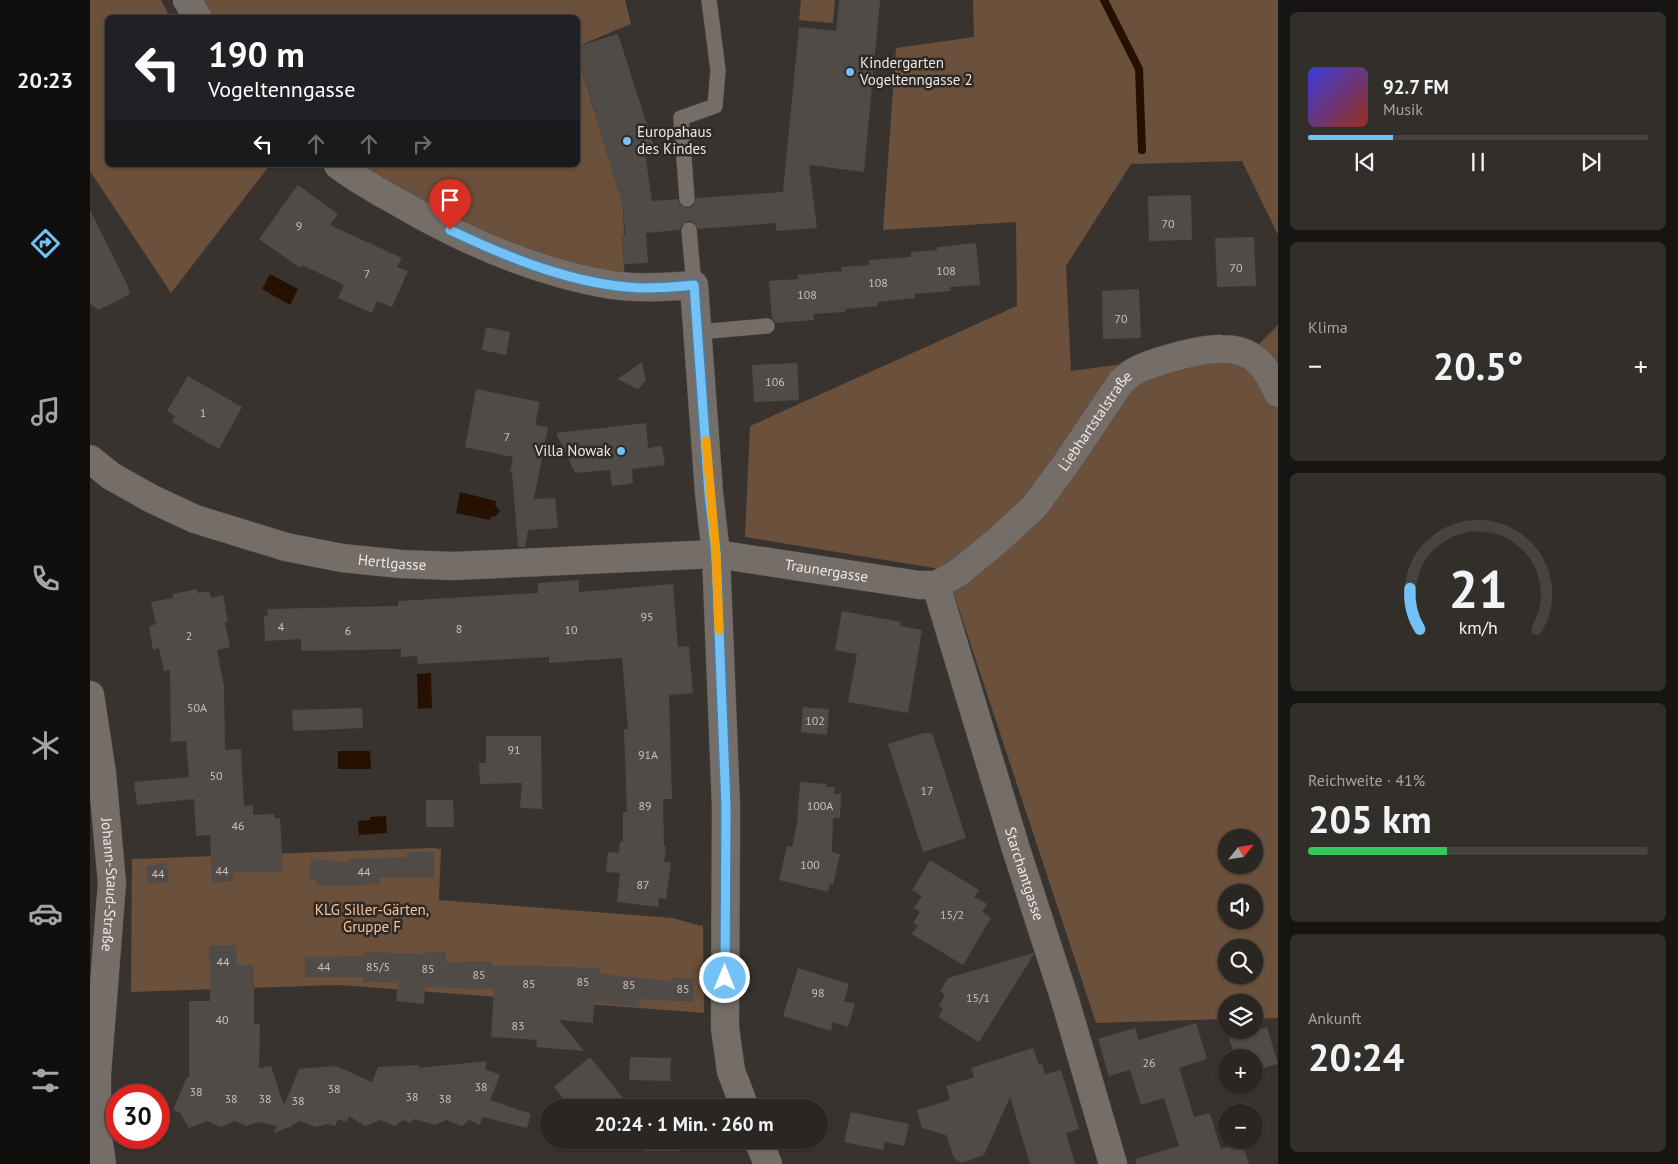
<!DOCTYPE html>
<html lang="de">
<meta charset="utf-8">
<style>
:root{--surface:#2a2622;--page:#322e2a;--text:#f1f3f6;--muted:#a5a5a5;--line:#464340;--accent:#73c1f5}
body{margin:0;font-family:"PT Sans",sans-serif;background:var(--page);color:var(--text);height:100vh;display:flex;flex-direction:column;font-size:19px;white-space:nowrap}
*{box-sizing:border-box;margin:0}
p{font-size:16px;color:var(--muted)}
.icon{flex:none;width:28px;height:28px;fill:none;stroke:currentColor;stroke-width:2;stroke-linecap:round;stroke-linejoin:round}
.map{position:relative;flex:1;overflow:hidden}
.sheet{display:flex;flex-direction:column;gap:12px;padding:12px;background:#171513;width:400px}
.sheet>*{flex:none}
.hud{position:absolute;left:15px;top:15px;width:475px;height:152px;border-radius:8px;box-shadow:0 1px 4px #0004,0 0 0 1px var(--line);background:#202124;color:#fff;overflow:hidden}
.needle{width:32px;rotate:60deg}
.fabs{position:absolute;left:1128px;top:829px;display:grid;gap:10px}
.fabs a{display:grid;place-items:center;width:45px;height:45px;border-radius:50%;background:var(--surface);box-shadow:0 1px 4px #0004,0 0 0 1px var(--line);font-size:25px}
.speed{position:absolute;left:15px;top:1084px;display:flex;gap:10px;font-size:25px;font-weight:700;text-align:center}
.speed>*{display:grid;place-content:center;width:65px;height:65px;border-radius:50%;background:var(--surface);box-shadow:0 1px 4px #0004,0 0 0 1px var(--line);line-height:1}
.speed .limit{border:8px solid #d22;background:#fff;color:#111}
.pin{position:absolute;display:grid;place-items:center;width:42px;height:42px;color:#fff;margin:-51px -21px;border-radius:50% 50% 50% 0;rotate:-45deg;box-shadow:0 0 5px #0007}
.pin .icon{rotate:45deg}
.me{position:absolute;width:55px;margin:-28px;rotate:0deg;stroke-linejoin:round;filter:drop-shadow(0 0 4px #0008)}
.turn{display:flex;align-items:center;gap:18px;height:105px;padding:0 20px;font-size:22px}
.turn .icon{width:65px;height:65px;stroke-width:2.5}
.turn b{display:block;font-size:35px;line-height:42px}
.lanes{display:flex;align-items:center;height:48px;padding:0 20px;background:#0003;justify-content:center;gap:25px;direction:ltr}
.lanes .off{opacity:.35}
.big{font-size:38px;font-weight:600;line-height:1.1}
.sheet .card{flex:1;display:flex;flex-direction:column;justify-content:center;gap:8px;min-width:0;padding:0 18px;border-radius:8px;background:var(--page)}
.sheet .dial{align-items:center;gap:0}
.dial svg{height:130px;overflow:visible;fill:none;stroke:var(--line);stroke-width:7;stroke-linecap:round;text-anchor:middle}
.dial text{fill:var(--text);stroke:none}
.song{display:flex;align-items:center;gap:15px}
.cover{width:60px;height:60px;border-radius:8px;background:linear-gradient(135deg,hsl(240 70% 55%),hsl(10 70% 35%))}
.played{height:5px;border-radius:2px;background:linear-gradient(90deg,var(--accent) 25%,var(--line) 25%)}
.keys{display:flex;justify-content:space-around;direction:ltr}
.heat{display:flex;justify-content:space-between;align-items:center;font-size:28px;direction:ltr}
.charge{height:8px;border-radius:4px;background:linear-gradient(90deg,#34c759 41%,var(--line) 0)}
.trip{position:absolute;left:450px;top:1099px;width:288px;height:50px;border-radius:25px;background:var(--surface);box-shadow:0 1px 4px #0004,0 0 0 1px var(--line);font-weight:600;line-height:50px;text-align:center}
main{display:flex;flex:1;min-height:0}
.tab-bar{display:flex;flex-direction:column;width:90px;justify-content:space-around;align-items:center;background:#110f0e;color:var(--muted)}
.tab-bar .icon{width:35px;height:35px}
.tab-bar .current{color:var(--accent)}
.tab-bar b{font-size:22px;color:var(--text)}
.map>svg:first-child{display:block}
.green{fill:#6b503b;fill-rule:evenodd}
.water{fill:#261101}
.lines{fill:none;stroke-linecap:round;stroke-linejoin:round}
.stream{stroke:#261101;stroke-width:8}
.building{fill:#514b47}
.service-casing{stroke:#55504c;stroke-width:16}
.minor-casing{stroke:#55504c;stroke-width:29}
.tertiary-casing{stroke:#55504c;stroke-width:29}
.service{stroke:#746d68;stroke-width:15}
.minor{stroke:#746d68;stroke-width:28}
.tertiary{stroke:#746d68;stroke-width:28}
.route-casing{stroke:#4b7d9f;stroke-width:12}
.route{stroke:#73c1f5;stroke-width:9}
.slow{stroke:#f59e0b;stroke-width:9}
.poi-dot{fill:#73c1f5;stroke:#2e2924;stroke-width:2}
.labels{text-anchor:middle;stroke-width:5;stroke-linejoin:round;paint-order:stroke}
.number-label{font-size:12px;fill:#c5c1be}
.poi-label{font-size:15px;fill:#ece8e6;stroke:#2e2924;text-anchor:start}
.street-label{font-size:15px;fill:#ece8e6;stroke:#2e2924}
.park-label{font-size:15px;fill:#fbc59a;stroke:#2e2924}
</style>
<main>
<nav class="tab-bar">
<b>20:23</b>
<svg class="icon current" aria-label="directions" viewBox="0 0 24 24"><path d="M12 3l9 9-9 9-9-9zM9 14v-3h6M13 9l2 2-2 2"/></svg>
<svg class="icon" aria-label="music" viewBox="0 0 24 24"><path d="M9 18V5l10-2v13"/><circle cx="6" cy="18" r="3"/><circle cx="16" cy="16" r="3"/></svg>
<svg class="icon" aria-label="phone" viewBox="0 0 24 24"><path d="M5 4h4l2 5-3 2q2 4 5 5l2-3 5 2v4C11 20 4 13 5 4z"/></svg>
<svg class="icon" aria-label="climate" viewBox="0 0 24 24"><path d="M12 3v18M4 7l16 10M4 17L20 7"/></svg>
<svg class="icon" aria-label="car" viewBox="0 0 24 24"><path d="M5 17H2v-5l4-1 3-4h7l3 4 3 1v5h-3M9 17h6M6 11h13"/><circle cx="7" cy="17" r="2"/><circle cx="17" cy="17" r="2"/></svg>
<svg class="icon" aria-label="filters" viewBox="0 0 24 24"><path d="M4 7h16M4 17h16"/><circle cx="9" cy="7" r="2"/><circle cx="15" cy="17" r="2"/></svg>
</nav>
<div class="map">
<svg width="1188" height="1164" viewBox="0 0 1188 1164">
<rect width="100%" height="100%" fill="#38332e"/>
<g class="green">
<polygon points="0,0 71,0 80,17 18,18 18,165 180,165 81,293 0,171"/>
<polygon points="107,0 535,0 541,24 488,46 488,18 118,18"/>
<polygon points="711,0 745,0 743,23 709,20"/>
<path d="M883,0H1188V235L1152,161L1041,164L976,266L981,371L1167,346L1188,325V1018L1164,1019V1002H1136V1019L1006,1023L856,570L655,537L660,426L927,306L926,222L793,230L806,48L884,37ZM1136,838H1164V865H1136ZM1136,892H1164V920H1136ZM1136,948H1164V975H1136Z"/>
<polygon points="488,58 533,205 534,235 532,236 535,279 415,244 262,165 488,165"/>
<polygon points="341,848 351,849 349,900 583,918 611,926 613,925 614,1013 249,985 41,992 42,859"/>
</g>
<g class="water">
<polygon points="180,274 208,289 200,305 172,289"/>
<polygon points="370,492 406,501 405,505 410,511 406,516 401,517 400,520 366,513"/>
<polygon points="341,673 342,708 328,709 327,674"/>
<polygon points="248,751 280,751 281,769 248,769"/>
<polygon points="296,816 297,833 269,835 268,821 280,820 280,817"/>
</g>
<g class="lines">
<polyline class="stream" points="1014,0 1049,69 1052,150"/>
</g>
<g class="building">
<polygon points="749,0 790,0 774,172 719,165 727,228 686,231 686,223 608,229 603,222 598,221 591,226 590,230 556,233 558,263 534,264 532,236 535,235 533,205 488,57 488,46 528,34 565,150 555,153 562,201 588,199 590,205 597,208 603,206 606,198 693,192 709,27 746,31"/>
<polygon points="208,185 248,214 240,225 312,258 307,267 318,271 302,307 287,301 282,313 248,298 254,285 212,265 210,268 169,239"/>
<polygon points="1101,195 1102,240 1059,241 1058,196"/>
<polygon points="0,210 37,284 40,294 9,310 0,304"/>
<polygon points="1164,237 1166,286 1127,287 1125,238"/>
<polygon points="886,243 890,285 860,287 861,291 824,294 825,298 788,302 788,306 755,309 755,312 723,314 724,320 686,323 682,318 679,281 708,279 708,275 752,271 751,267 779,265 779,260 821,257 821,252 847,250 847,247"/>
<polygon points="1049,289 1051,338 1013,339 1012,291"/>
<polygon points="396,327 420,332 416,355 392,350"/>
<polygon points="552,362 556,381 548,389 527,379"/>
<polygon points="707,363 709,400 664,402 662,365"/>
<polygon points="98,376 152,407 129,449 82,422 85,416 77,411"/>
<polygon points="386,389 450,402 445,425 458,427 444,499 465,498 468,528 438,530 435,547 428,547 422,472 420,472 423,457 375,447"/>
<polygon points="556,423 558,448 572,446 575,465 542,469 543,483 522,486 520,470 485,473 466,433"/>
<polygon points="489,580 489,592 583,584 588,647 599,646 603,693 579,695 582,799 573,799 574,846 576,846 574,862 581,862 576,899 569,898 568,907 527,902 530,873 516,872 518,852 529,853 530,841 533,842 533,812 537,812 534,729 538,729 532,658 459,663 459,657 328,664 327,656 311,657 311,649 211,651 211,639 175,641 174,616 178,615 177,609 308,606 308,601 448,593 448,583"/>
<polygon points="107,589 108,593 119,591 121,598 133,595 138,622 135,622 140,647 127,650 134,686 135,750 151,749 154,806 163,805 163,815 184,814 185,818 190,818 193,871 143,873 144,881 122,882 120,835 106,836 104,799 47,805 44,782 99,777 96,741 81,742 80,670 74,671 69,648 63,650 59,626 66,624 61,602 83,598 83,594"/>
<polygon points="752,611 811,622 810,626 832,630 818,713 758,702 767,654 745,650"/>
<polygon points="713,707 739,709 737,735 711,732"/>
<polygon points="272,708 273,728 203,731 202,710"/>
<polygon points="834,733 842,733 876,838 833,852 798,744"/>
<polygon points="396,736 451,736 452,809 430,808 432,783 390,784 389,763 396,763"/>
<polygon points="710,782 736,784 736,787 745,787 744,794 751,794 750,818 743,818 742,852 750,854 743,885 740,884 738,892 689,880 697,846 702,847 707,823"/>
<polygon points="336,800 363,800 364,827 336,827"/>
<polygon points="317,852 344,852 344,878 289,878 289,884 253,886 225,885 226,879 220,878 221,859 259,862 259,859 317,857"/>
<polygon points="840,860 889,890 884,897 897,904 892,912 901,918 873,965 822,934 828,926 823,923 830,912 824,908 832,896 822,890"/>
<polygon points="77,863 79,882 58,884 56,866"/>
<polygon points="119,945 146,945 147,965 164,965 164,1024 170,1024 169,1068 181,1066 194,1106 209,1069 246,1066 282,1082 288,1067 329,1065 328,1068 397,1061 395,1069 410,1075 400,1100 441,1114 437,1128 392,1117 390,1125 379,1120 372,1126 356,1120 345,1125 324,1119 321,1123 313,1120 305,1126 291,1120 275,1126 259,1116 256,1122 248,1119 245,1126 238,1124 225,1127 210,1121 201,1126 202,1128 198,1127 183,1134 187,1126 169,1122 156,1126 145,1121 131,1127 117,1121 99,1128 90,1113 83,1110 97,1077 99,1078 99,1001 120,1001"/>
<polygon points="273,952 336,954 336,952 356,952 356,962 402,961 402,965 510,968 510,974 582,981 582,977 604,979 603,1002 550,999 549,1007 504,1003 503,1023 469,1020 494,1051 446,1047 447,1040 401,1037 404,989 375,989 375,988 335,987 334,1004 306,1001 308,983 272,982 273,977 215,977 215,957 273,956"/>
<polygon points="943,953 944,954 889,1042 848,1017 853,1009 849,1006 855,995 850,991 858,978"/>
<polygon points="708,968 759,984 754,1001 765,1004 758,1027 743,1022 741,1031 693,1016"/>
<polygon points="1106,1023 1117,1059 1089,1068 1104,1117 1120,1113 1131,1149 1152,1143 1159,1164 1046,1164 1045,1159 1089,1146 1074,1098 1051,1105 1040,1070 1019,1076 1008,1039 1045,1028 1049,1040"/>
<polygon points="1177,1027 1188,1064 1164,1071 1164,1058 1146,1058 1139,1039"/>
<polygon points="943,1048 949,1065 952,1064 955,1074 971,1070 989,1129 976,1133 985,1164 940,1164 920,1097 894,1155 872,1163 864,1158 856,1135 832,1128 827,1110 860,1100 856,1086 884,1077 881,1068"/>
<polygon points="500,1057 541,1108 481,1108 464,1087"/>
<polygon points="540,1057 581,1058 580,1081 539,1080"/>
<polygon points="761,1112 819,1124 814,1146 795,1142 793,1150 754,1142"/>
<polygon points="554,1140 579,1140 589,1151 554,1151"/>
</g>
<g class="lines">
<g class="service-casing">
<g id="service">
<polyline points="597,199 591,118 625,106 628,70 619,0"/>
<polyline points="599,230 604,285"/>
<polyline points="608,332 677,326"/>
</g>
</g>
<g class="minor-casing">
<g id="minor">
<polyline points="97,0 108,18"/>
<path d="M248,165C266,179 286,190 306,201C372,240 445,272 521,285C549,289 577,287 604,285L619,493L626,554L636,807L635,1028L641,1071L655,1108"/>
<path id="s1" d="M0,459L21,476L62,499L105,519L196,547L252,558L311,564L363,566L626,554L829,585H846L868,573L907,541L944,507L975,465L1031,382C1036,377 1042,372 1049,369C1067,361 1112,348 1131,349C1141,349 1153,351 1161,356C1175,365 1181,379 1188,393"/>
<path id="s2" d="M846,585L926,849L975,1000L1023,1164"/>
<polyline points="668,1140 678,1164"/>
</g>
</g>
<g class="tertiary-casing">
<g id="tertiary">
<path id="s3" d="M0,695L12,773L22,883L7,1074V1130L12,1164"/>
</g>
</g>
<use href="#service" class="service"/>
<use href="#minor" class="minor"/>
<use href="#tertiary" class="tertiary"/>
</g>
<g class="lines">
<g class="route-casing">
<path id="route" d="M360,230C419,258 484,285 551,288C569,288 587,287 604,285L619,493L626,554L636,807L635,978"/>
</g>
<use href="#route" class="route"/>
<polyline class="slow" points="616,441 626,554 629,630"/>
</g>
<g class="poi-dot">
<circle cx="760" cy="72" r="5"/>
<circle cx="537" cy="141" r="5"/>
<circle cx="531" cy="451" r="5"/>
</g>
<g class="labels">
<g class="number-label">
<text x="1078" y="228">70</text>
<text x="209" y="230">9</text>
<text x="1146" y="272">70</text>
<text x="856" y="275">108</text>
<text x="277" y="278">7</text>
<text x="788" y="287">108</text>
<text x="717" y="299">108</text>
<text x="1031" y="323">70</text>
<text x="685" y="386">106</text>
<text x="113" y="417">1</text>
<text x="417" y="441">7</text>
<text x="557" y="621">95</text>
<text x="191" y="631">4</text>
<text x="369" y="633">8</text>
<text x="481" y="634">10</text>
<text x="258" y="635">6</text>
<text x="99" y="640">2</text>
<text x="107" y="712">50A</text>
<text x="725" y="725">102</text>
<text x="424" y="754">91</text>
<text x="558" y="759">91A</text>
<text x="126" y="780">50</text>
<text x="837" y="795">17</text>
<text x="555" y="810">89</text>
<text x="730" y="810">100A</text>
<text x="148" y="830">46</text>
<text x="720" y="869">100</text>
<text x="132" y="875">44</text>
<text x="274" y="876">44</text>
<text x="68" y="878">44</text>
<text x="553" y="889">87</text>
<text x="862" y="919">15/2</text>
<text x="133" y="966">44</text>
<text x="234" y="971">44</text>
<text x="288" y="971">85/5</text>
<text x="338" y="973">85</text>
<text x="389" y="979">85</text>
<text x="493" y="986">85</text>
<text x="439" y="988">85</text>
<text x="539" y="989">85</text>
<text x="593" y="993">85</text>
<text x="728" y="997">98</text>
<text x="888" y="1002">15/1</text>
<text x="132" y="1024">40</text>
<text x="428" y="1030">83</text>
<text x="1059" y="1067">26</text>
<text x="391" y="1091">38</text>
<text x="244" y="1093">38</text>
<text x="106" y="1096">38</text>
<text x="322" y="1101">38</text>
<text x="141" y="1103">38</text>
<text x="175" y="1103">38</text>
<text x="355" y="1103">38</text>
<text x="208" y="1105">38</text>
</g>
<g class="poi-label">
<text x="770" y="68">Kindergarten<tspan x="770" dy="17">Vogeltenngasse 2</tspan></text>
<text x="547" y="137">Europahaus<tspan x="547" dy="17">des Kindes</tspan></text>
<text x="521" y="456" text-anchor="end">Villa Nowak</text>
</g>
<g class="street-label">
<text dy="5" stroke="none"><textPath href="#s1" startOffset="1102">Liebhartstalstraße</textPath></text>
<text dy="5" stroke="none"><textPath href="#s1" startOffset="324">Hertlgasse</textPath></text>
<text dy="5" stroke="none"><textPath href="#s1" startOffset="760">Traunergasse</textPath></text>
<text dy="5" stroke="none"><textPath href="#s2" startOffset="302">Starchantgasse</textPath></text>
<text dy="5" stroke="none"><textPath href="#s3" startOffset="191">Johann-Staud-Straße</textPath></text>
</g>
<g class="park-label">
<text x="282" y="915">KLG Siller-Gärten,<tspan x="282" dy="17">Gruppe F</tspan></text>
</g>
</g>
</svg>
<div class="fabs">
<a><svg class="needle" viewBox="-14 -14 28 28"><path d="M0-13l5 13h-10z" fill="#e53935"/><path d="M0 13l5-13h-10z" fill="#a5a5a5"/></svg></a>
<a><svg class="icon" aria-label="sound" viewBox="0 0 24 24"><path d="M4 9h4l5-4v14l-5-4H4zM17 9q2 3 0 6"/></svg></a>
<a><svg class="icon" aria-label="search" viewBox="0 0 24 24"><circle cx="10" cy="10" r="6"/><path d="M15 15l6 6"/></svg></a>
<a><svg class="icon" aria-label="layers" viewBox="0 0 24 24"><path d="M12 4l9 5-9 5-9-5zM3 14l9 5 9-5"/></svg></a>
<a>+</a>
<a>−</a>
</div>
<div class="speed"><div class="limit">30</div></div>
<div class="pin" style="left:360px;top:230px;background:#d93025"><svg class="icon" aria-label="arrive" viewBox="0 0 24 24"><path d="M6 21V4h12l-3 4 3 4H6"/></svg></div>
<svg class="me" style="left:635px;top:978px" viewBox="-20 -20 40 40"><circle r="17" fill="#73c1f5" stroke="#fff" stroke-width="3"/><path d="M0-11L8 9 0 5-8 9z" fill="#fff"/></svg>
<div class="trip">20:24 · 1 Min. · 260 m</div>
<div class="hud">
<div class="turn"><svg class="icon" aria-label="left" viewBox="0 0 24 24"><path d="M17 20v-9H6M10 6l-5 5 5 5"/></svg><div><b>190 m</b>Vogeltenngasse</div></div>
<div class="lanes"><svg class="icon" aria-label="left" viewBox="0 0 24 24"><path d="M17 20v-9H6M10 6l-5 5 5 5"/></svg><svg class="icon off" aria-label="ahead" viewBox="0 0 24 24"><path d="M12 20V5M6 11l6-6 6 6"/></svg><svg class="icon off" aria-label="ahead" viewBox="0 0 24 24"><path d="M12 20V5M6 11l6-6 6 6"/></svg><svg class="icon off" aria-label="right" viewBox="0 0 24 24"><path d="M7 20v-9h11M14 6l5 5-5 5"/></svg></div>
</div>
</div>
<section class="sheet">
<div class="card">
<div class="song"><i class="cover"></i><div><b>92.7 FM</b><p>Musik</p></div></div>
<div class="played"></div>
<div class="keys"><svg class="icon" aria-label="previous" viewBox="0 0 24 24"><path d="M18 5L8 12l10 7zM5 5v14"/></svg><svg class="icon" aria-label="pause" viewBox="0 0 24 24"><path d="M8 5v14M16 5v14"/></svg><svg class="icon" aria-label="next" viewBox="0 0 24 24"><path d="M6 5l10 7-10 7zM19 5v14"/></svg></div>
</div>
<div class="card"><p>Klima</p>
<div class="heat"><a>−</a><b class="big">20.5°</b><a>+</a></div>
</div>
<div class="card dial"><svg viewBox="0 0 100 80">
<path d="M14 69A42 42 0 1 1 86 69"/>
<path d="M14 69A42 42 0 0 1 8 44" stroke="#73c1f5"/>
<text x="50" y="56" font-size="32" font-weight="700">21</text>
<text x="50" y="72" font-size="11">km/h</text>
</svg></div>
<div class="card"><p>Reichweite · 41%</p><b class="big">205 km</b><div class="charge"></div></div>
<div class="card"><p>Ankunft</p><b class="big">20:24</b></div>
</section>
</main>
